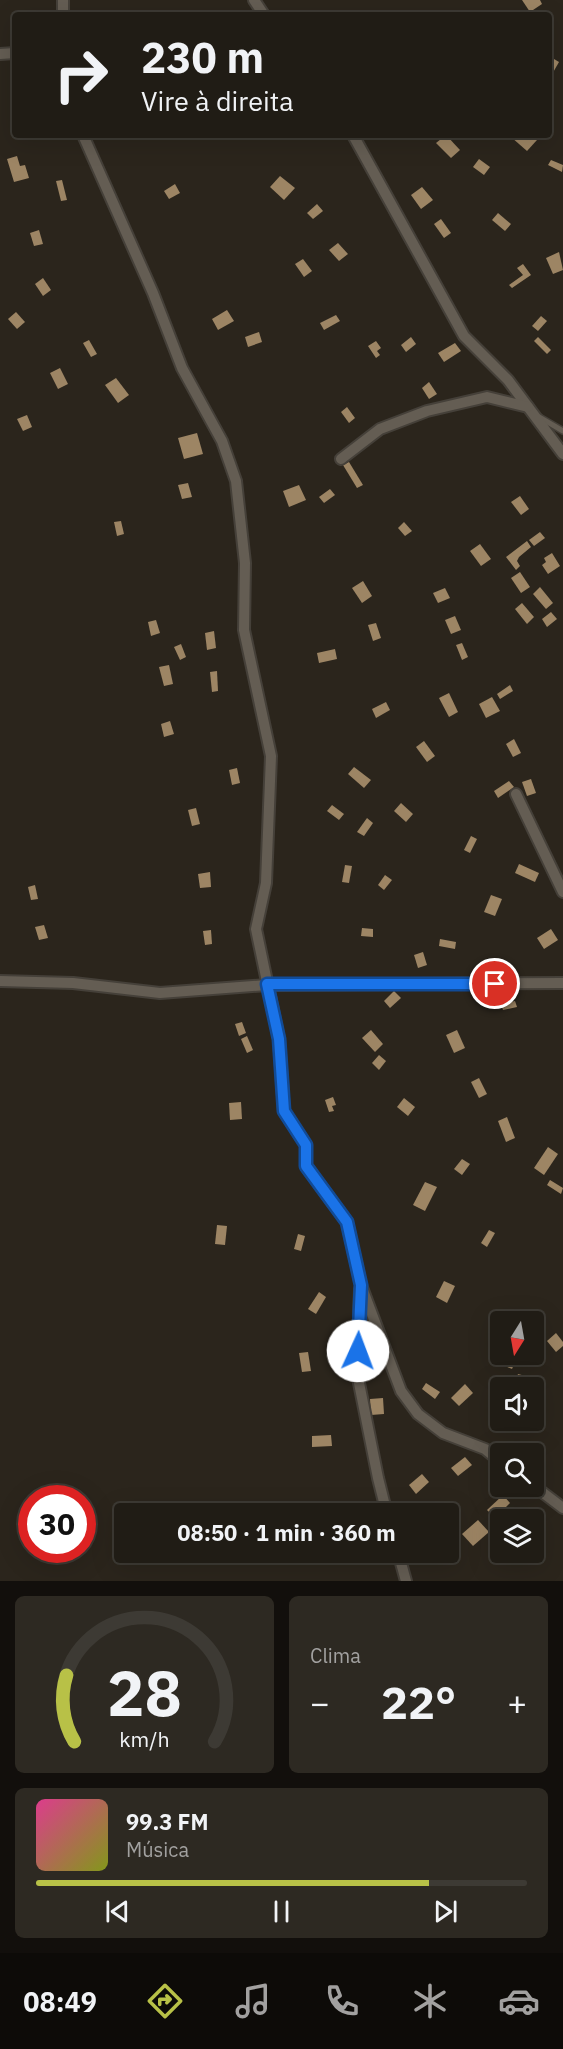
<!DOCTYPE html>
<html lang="pt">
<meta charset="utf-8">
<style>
:root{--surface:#201c15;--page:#2d2922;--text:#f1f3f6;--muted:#a2a1a0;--line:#3d3a34;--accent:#b8c147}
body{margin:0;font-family:"IBM Plex Sans",sans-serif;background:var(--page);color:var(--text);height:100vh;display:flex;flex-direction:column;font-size:22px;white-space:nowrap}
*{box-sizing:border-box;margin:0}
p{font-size:20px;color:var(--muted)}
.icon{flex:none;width:33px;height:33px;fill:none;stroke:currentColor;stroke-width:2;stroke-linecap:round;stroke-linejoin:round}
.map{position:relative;height:1581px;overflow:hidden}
.details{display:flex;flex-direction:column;gap:15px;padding:15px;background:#120f0c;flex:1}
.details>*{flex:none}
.top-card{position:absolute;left:12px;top:12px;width:540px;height:126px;border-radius:6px;box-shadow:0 6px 24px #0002,0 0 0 2px var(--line);background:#201c15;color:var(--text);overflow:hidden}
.needle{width:39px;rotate:191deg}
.buttons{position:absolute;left:490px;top:1311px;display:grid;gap:12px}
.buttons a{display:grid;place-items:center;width:54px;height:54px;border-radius:6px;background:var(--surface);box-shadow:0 6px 24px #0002,0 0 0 2px var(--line);font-size:30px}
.speed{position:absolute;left:18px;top:1485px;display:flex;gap:12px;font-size:30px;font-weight:700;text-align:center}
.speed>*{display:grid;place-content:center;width:78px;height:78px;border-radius:50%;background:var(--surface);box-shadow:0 6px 24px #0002,0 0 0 2px var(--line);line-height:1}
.speed .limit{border:9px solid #d22;background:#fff;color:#111}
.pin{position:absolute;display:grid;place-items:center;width:51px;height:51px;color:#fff;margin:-26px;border:3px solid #fff;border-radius:50%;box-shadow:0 2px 6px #0007}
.me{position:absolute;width:66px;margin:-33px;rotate:2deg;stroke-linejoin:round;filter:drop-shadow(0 0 4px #0008)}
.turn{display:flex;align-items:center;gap:21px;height:126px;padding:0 30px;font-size:27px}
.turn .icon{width:78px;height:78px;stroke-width:2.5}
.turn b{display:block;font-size:42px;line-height:51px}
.big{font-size:45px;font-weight:800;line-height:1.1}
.details .tile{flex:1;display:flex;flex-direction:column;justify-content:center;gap:9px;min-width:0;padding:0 21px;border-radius:9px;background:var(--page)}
.details .dial{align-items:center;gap:0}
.dial svg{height:156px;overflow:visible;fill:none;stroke:var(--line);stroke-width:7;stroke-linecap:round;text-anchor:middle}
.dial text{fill:var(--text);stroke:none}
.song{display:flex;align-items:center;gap:18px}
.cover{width:72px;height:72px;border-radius:9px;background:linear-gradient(135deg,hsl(330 70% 55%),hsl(70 70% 35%))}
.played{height:6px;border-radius:3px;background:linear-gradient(90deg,var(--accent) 80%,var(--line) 80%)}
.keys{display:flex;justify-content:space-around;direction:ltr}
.heat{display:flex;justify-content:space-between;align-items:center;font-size:33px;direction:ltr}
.details .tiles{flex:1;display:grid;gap:15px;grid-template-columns:1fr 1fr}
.tile:last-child{grid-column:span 2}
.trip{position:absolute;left:114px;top:1503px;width:345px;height:60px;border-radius:6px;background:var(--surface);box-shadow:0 6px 24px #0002,0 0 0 2px var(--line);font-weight:800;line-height:60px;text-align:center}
.menu{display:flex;height:96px;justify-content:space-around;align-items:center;background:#0d0b08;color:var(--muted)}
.menu .icon{width:42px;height:42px}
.menu .on{color:var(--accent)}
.menu b{font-size:27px;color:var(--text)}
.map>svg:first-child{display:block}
.building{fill:#9d8564}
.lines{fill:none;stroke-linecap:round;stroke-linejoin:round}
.service-casing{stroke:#454039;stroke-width:8}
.minor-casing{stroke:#454039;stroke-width:14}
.service{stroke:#645d53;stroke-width:5}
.minor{stroke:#645d53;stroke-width:10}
.route-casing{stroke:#114b97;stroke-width:15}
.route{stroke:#1a73e8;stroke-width:10}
</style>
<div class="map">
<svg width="563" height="1581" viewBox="0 0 563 1581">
<rect width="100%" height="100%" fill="#2b251c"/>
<g class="building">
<polygon points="522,0 540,0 542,4 530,12"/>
<polygon points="549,56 559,62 551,76 549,75"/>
<polygon points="446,135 460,150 451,158 436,143"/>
<polygon points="513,135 530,135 537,140 527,151 511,137"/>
<polygon points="17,156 20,166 25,165 29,178 14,182 7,159"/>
<polygon points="479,159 490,167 484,175 473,167"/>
<polygon points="551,160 563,165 562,172 548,165"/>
<polygon points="280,176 295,188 284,200 270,187"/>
<polygon points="62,180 67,200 61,201 56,181"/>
<polygon points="175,184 180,193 169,199 164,191"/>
<polygon points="422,187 433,200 421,209 411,195"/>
<polygon points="317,204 323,211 313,219 307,213"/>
<polygon points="498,213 511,224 505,231 492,220"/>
<polygon points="441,219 451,233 444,238 434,224"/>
<polygon points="39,230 43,244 34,246 30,233"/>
<polygon points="338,243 348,254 339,261 329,250"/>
<polygon points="559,252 563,270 553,274 546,258"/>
<polygon points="303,259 312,271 304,277 295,264"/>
<polygon points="523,264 531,275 512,288 509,285 523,275 517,268"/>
<polygon points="43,278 51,290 43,296 35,284"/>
<polygon points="227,310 234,321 218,330 212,319"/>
<polygon points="16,312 25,322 17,329 8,319"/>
<polygon points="336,315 340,321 324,330 320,323"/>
<polygon points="541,316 547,321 538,331 532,326"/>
<polygon points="259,332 262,342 248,347 245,337"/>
<polygon points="411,337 416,344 406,352 401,345"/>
<polygon points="538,337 551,350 547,354 534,341"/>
<polygon points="89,340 97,354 91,357 83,343"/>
<polygon points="376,341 381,348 377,351 380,355 376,358 368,346"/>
<polygon points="455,343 461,351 444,362 438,353"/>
<polygon points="60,368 68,384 58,389 50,373"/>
<polygon points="116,378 129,395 118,403 105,385"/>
<polygon points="429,382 437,394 429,399 422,388"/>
<polygon points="347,407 355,418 349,423 341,412"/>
<polygon points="27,415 32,427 23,431 17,419"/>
<polygon points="197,433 203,454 184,459 178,438"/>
<polygon points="349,462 363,485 357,488 343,465"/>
<polygon points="188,483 192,497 182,499 178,485"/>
<polygon points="299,485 306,500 289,507 283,491"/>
<polygon points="330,489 335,495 324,503 319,497"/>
<polygon points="520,496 529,509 521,515 511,502"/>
<polygon points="121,521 124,534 117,536 114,522"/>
<polygon points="404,522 412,531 405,536 398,528"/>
<polygon points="540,532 545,538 534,546 529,540"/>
<polygon points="527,541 531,547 519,557 517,561 520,566 516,570 506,557"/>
<polygon points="480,544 491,559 481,566 470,551"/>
<polygon points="552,553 560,566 548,574 542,565 546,562 544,558"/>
<polygon points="520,572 530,587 521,593 511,578"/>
<polygon points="363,581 372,596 362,603 352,588"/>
<polygon points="540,587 553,603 546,609 533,594"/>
<polygon points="445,588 450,598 438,603 433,593"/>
<polygon points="522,603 534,617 527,624 515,609"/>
<polygon points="551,612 557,619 547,627 542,619"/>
<polygon points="455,616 461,630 451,634 445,620"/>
<polygon points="156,620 160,633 151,636 148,622"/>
<polygon points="376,623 381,638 373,641 368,625"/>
<polygon points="214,631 216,648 207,650 205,633"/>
<polygon points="462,643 468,657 462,660 456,645"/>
<polygon points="181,644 186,657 180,660 174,647"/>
<polygon points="335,649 337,659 319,663 317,653"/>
<polygon points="169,665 173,684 164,686 159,667"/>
<polygon points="217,671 218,691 212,692 210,672"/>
<polygon points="510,685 513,691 500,699 497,694"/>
<polygon points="449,693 458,712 449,717 439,698"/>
<polygon points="492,697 500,711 486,718 479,704"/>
<polygon points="386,702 390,710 376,718 372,709"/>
<polygon points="170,721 174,734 164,737 161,724"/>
<polygon points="514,739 521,753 513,757 506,744"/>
<polygon points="424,741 435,756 427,762 416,747"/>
<polygon points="354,767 371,780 364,788 348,774"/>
<polygon points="237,768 240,783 232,785 229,770"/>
<polygon points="531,779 536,793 527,796 522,782"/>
<polygon points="509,781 514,787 498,798 494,791"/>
<polygon points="401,803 413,814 406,822 394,811"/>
<polygon points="332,805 344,814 339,820 327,811"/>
<polygon points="196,808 200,824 192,826 188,810"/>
<polygon points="367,818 373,823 364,836 357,832"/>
<polygon points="471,836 477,839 470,853 464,850"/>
<polygon points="519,864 539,873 535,882 515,873"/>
<polygon points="345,865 352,866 349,883 342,882"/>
<polygon points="210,872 211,887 200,888 198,874"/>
<polygon points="385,875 392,880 384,890 378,885"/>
<polygon points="35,885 38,899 31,900 28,887"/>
<polygon points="491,895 502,899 495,916 484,912"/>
<polygon points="44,925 48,938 39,940 35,927"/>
<polygon points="362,928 373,929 373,937 361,936"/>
<polygon points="551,929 558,940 544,949 537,938"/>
<polygon points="211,930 212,944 205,945 203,931"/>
<polygon points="440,939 456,942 455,949 439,946"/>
<polygon points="423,952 427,965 418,968 414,955"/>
<polygon points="394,991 401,998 390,1008 384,1001"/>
<polygon points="515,1001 517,1007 503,1010 501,1004"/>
<polygon points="242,1022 246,1033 239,1036 235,1024"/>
<polygon points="371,1030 383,1044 375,1052 362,1038"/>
<polygon points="457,1030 465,1048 454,1053 446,1035"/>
<polygon points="247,1036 253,1050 247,1053 241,1039"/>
<polygon points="379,1055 386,1061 379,1070 372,1063"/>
<polygon points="479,1078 487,1094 479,1098 471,1082"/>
<polygon points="333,1097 336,1105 332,1106 334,1111 329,1112 325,1100"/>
<polygon points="404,1098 415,1107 408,1116 397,1107"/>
<polygon points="241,1102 242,1119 230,1120 229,1103"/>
<polygon points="507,1117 515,1138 506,1142 498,1121"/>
<polygon points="548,1147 558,1154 544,1175 534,1168"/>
<polygon points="462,1159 470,1164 462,1175 454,1169"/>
<polygon points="550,1180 563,1188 561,1194 547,1185"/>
<polygon points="425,1182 437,1187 425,1211 413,1205"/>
<polygon points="217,1225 227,1226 225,1245 215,1244"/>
<polygon points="489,1230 495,1233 487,1247 481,1243"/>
<polygon points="298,1234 305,1236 301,1251 294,1249"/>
<polygon points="444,1281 455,1286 447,1303 436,1297"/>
<polygon points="319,1292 326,1297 316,1314 308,1309"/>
<polygon points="556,1333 563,1342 563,1346 556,1352 547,1341"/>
<polygon points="308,1352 311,1371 302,1372 299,1353"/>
<polygon points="510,1354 518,1355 512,1369 505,1366"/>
<polygon points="518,1374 533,1378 530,1388 515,1384"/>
<polygon points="426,1383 440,1392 435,1399 422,1389"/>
<polygon points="465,1384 473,1393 459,1406 451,1398"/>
<polygon points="383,1398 384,1414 371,1415 370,1399"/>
<polygon points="331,1435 332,1446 312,1447 312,1436"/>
<polygon points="465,1457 472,1465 458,1476 451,1468"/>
<polygon points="422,1474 429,1482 416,1494 409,1485"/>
<polygon points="503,1495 510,1503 495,1518 487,1510"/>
<polygon points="478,1520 489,1532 473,1546 462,1534"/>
</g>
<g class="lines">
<g class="service-casing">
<polyline id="service" points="539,417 563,431"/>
</g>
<g class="minor-casing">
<g id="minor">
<polyline points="63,0 63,15"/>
<polyline points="254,0 264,15"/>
<polyline points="0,54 15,53"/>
<polyline points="83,135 153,293 182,368 222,441 236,481 245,563 244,630 271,756 266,883 256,929 279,1039 284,1111 306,1145 306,1166 347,1222 361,1285 401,1391 418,1414 443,1433 485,1449 501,1462"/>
<polyline points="353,135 464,336 508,380 563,454"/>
<polyline points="341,459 380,429 427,411 487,397 528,407"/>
<polyline points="516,794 563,892"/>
<polyline points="0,981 73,983 160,993 267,985 563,983"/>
<polyline points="360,1289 357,1373 378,1478 387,1514"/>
<polyline points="534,1486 563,1508"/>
<polyline points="398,1552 406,1581"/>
</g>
</g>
<use href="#service" class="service"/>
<use href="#minor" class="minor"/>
</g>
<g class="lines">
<g class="route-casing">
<polyline id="route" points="358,1351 361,1285 347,1222 306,1166 306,1145 284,1111 279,1039 267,984 495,984"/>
</g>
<use href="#route" class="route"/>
</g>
</svg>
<div class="buttons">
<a><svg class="needle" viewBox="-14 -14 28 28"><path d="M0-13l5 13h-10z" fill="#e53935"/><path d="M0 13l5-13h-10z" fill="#a2a1a0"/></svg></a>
<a><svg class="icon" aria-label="sound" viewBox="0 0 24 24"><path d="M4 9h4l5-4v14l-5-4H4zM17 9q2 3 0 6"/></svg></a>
<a><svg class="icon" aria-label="search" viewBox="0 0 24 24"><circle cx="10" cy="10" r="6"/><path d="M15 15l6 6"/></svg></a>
<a><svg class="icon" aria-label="layers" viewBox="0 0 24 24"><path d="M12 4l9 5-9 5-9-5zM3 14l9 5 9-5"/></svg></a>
</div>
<div class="speed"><div class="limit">30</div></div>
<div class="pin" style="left:495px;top:984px;background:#d93025"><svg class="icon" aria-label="arrive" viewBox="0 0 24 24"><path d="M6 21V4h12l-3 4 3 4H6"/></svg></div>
<svg class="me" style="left:358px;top:1351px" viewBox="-20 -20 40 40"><circle r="19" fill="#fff"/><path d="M0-13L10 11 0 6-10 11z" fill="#1a73e8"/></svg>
<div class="trip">08:50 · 1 min · 360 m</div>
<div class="top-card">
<div class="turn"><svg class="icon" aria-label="right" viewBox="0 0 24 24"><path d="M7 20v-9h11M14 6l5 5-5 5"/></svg><div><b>230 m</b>Vire à direita</div></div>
</div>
</div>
<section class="details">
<div class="tiles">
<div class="tile dial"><svg viewBox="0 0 100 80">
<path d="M14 69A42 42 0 1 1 86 69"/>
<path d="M14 69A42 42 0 0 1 10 35" stroke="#b8c147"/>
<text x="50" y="56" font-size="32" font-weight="700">28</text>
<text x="50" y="72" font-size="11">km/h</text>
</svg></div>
<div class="tile"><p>Clima</p>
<div class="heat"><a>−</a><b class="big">22°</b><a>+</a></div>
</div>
<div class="tile">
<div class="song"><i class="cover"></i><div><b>99.3 FM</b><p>Música</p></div></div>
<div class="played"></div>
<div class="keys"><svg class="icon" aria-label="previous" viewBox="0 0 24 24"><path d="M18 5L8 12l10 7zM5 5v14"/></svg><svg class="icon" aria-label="pause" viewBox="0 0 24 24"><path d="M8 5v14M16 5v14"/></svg><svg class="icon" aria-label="next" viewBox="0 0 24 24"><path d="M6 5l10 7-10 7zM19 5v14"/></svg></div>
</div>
</div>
</section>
<nav class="menu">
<b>08:49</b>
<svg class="icon on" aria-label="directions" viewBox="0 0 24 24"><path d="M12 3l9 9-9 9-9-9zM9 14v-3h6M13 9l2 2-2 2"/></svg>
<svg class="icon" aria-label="music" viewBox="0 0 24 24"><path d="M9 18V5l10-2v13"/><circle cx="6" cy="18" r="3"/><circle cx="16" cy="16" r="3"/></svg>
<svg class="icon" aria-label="phone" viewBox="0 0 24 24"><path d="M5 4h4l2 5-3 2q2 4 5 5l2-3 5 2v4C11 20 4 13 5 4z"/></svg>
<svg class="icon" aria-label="climate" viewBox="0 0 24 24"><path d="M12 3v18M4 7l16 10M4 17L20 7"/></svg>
<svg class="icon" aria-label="car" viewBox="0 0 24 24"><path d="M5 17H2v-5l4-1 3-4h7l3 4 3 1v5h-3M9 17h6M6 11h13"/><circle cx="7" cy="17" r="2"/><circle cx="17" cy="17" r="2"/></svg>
</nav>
